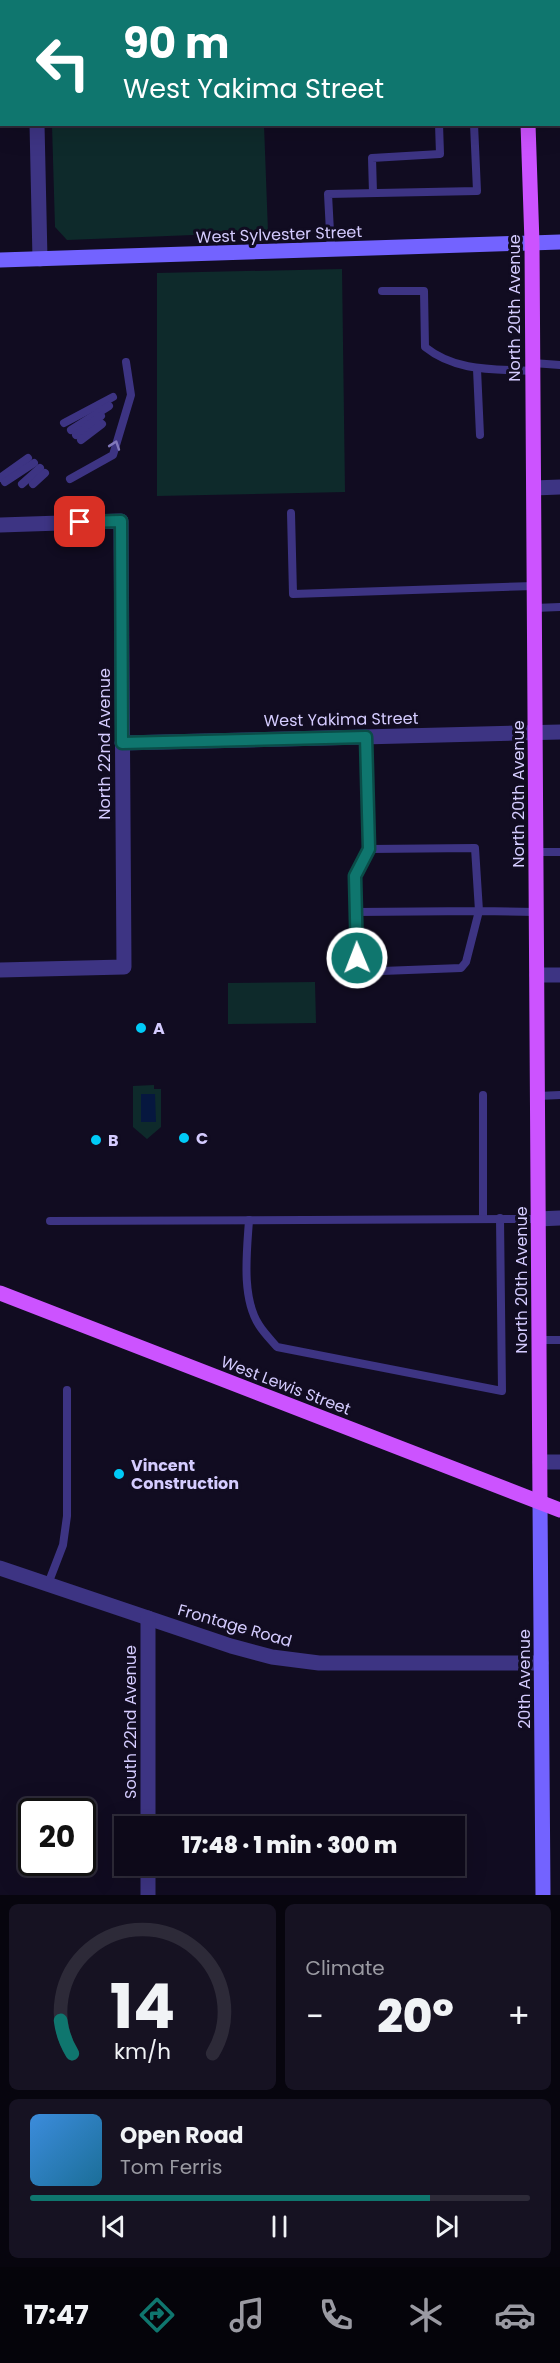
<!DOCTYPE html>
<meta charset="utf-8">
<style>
:root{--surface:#0d0919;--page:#161222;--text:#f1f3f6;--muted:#9a9aa2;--line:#2d2a38;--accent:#0f766e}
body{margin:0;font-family:Poppins,sans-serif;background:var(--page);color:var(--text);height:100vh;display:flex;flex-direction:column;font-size:22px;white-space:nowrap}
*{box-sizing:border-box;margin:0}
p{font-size:20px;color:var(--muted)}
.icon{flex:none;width:33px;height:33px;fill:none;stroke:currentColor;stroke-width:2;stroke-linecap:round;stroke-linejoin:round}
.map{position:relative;height:1895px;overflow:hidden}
.details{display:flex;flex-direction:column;gap:9px;padding:9px;background:#07050e;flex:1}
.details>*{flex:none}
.banner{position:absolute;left:0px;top:0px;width:561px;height:126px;box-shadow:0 6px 24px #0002,0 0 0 2px var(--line);background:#0f766e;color:#fff;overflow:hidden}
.speed{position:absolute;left:18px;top:1798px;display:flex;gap:12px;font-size:30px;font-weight:700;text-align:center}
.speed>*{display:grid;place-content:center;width:78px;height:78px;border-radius:50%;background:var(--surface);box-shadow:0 6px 24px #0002,0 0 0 2px var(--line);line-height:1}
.speed .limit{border:3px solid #111;border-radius:9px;background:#fff;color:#111}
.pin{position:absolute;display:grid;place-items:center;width:51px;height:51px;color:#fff;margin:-26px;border-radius:12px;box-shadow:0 3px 9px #0006}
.me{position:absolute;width:66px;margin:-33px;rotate:359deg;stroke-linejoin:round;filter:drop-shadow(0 0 4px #0008)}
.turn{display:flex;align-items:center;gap:21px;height:126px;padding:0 24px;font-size:27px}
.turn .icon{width:78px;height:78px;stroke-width:2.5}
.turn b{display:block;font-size:42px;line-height:51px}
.big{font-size:45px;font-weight:800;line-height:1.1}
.details .widget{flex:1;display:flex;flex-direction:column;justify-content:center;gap:9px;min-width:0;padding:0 21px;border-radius:9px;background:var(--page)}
.details .dial{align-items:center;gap:0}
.dial svg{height:156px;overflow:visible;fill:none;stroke:var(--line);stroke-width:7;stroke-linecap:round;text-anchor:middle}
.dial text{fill:var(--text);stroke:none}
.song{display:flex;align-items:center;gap:18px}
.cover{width:72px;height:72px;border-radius:9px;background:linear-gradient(135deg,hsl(210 70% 55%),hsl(200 70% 35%))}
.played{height:6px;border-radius:3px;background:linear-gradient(90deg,var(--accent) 80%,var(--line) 80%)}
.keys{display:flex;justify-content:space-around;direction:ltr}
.heat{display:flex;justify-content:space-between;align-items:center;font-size:33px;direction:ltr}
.details .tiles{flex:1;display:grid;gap:9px;grid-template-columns:1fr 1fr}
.widget:last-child{grid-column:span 2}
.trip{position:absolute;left:114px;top:1816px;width:351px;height:60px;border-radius:0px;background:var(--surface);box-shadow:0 6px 24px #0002,0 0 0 2px var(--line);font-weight:800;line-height:60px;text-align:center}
.tabs{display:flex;height:96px;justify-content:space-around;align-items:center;background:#05040a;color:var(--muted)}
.tabs .icon{width:42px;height:42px}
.tabs .current{color:var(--accent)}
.tabs b{font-size:27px;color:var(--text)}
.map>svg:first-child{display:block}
.green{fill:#0e2a2b}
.water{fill:#06173f}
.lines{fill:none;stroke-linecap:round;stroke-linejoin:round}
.lane{stroke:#3d3483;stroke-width:8}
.street{stroke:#3d3483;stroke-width:15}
.secondary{stroke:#7363ff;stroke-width:15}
.primary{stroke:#cc53ff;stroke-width:15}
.oneway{stroke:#8178bb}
.route-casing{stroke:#0a4d48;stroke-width:15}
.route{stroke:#0f766e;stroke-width:10}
.poi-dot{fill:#00cbf7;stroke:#110c21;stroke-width:2}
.labels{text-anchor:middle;stroke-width:6;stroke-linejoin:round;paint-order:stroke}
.street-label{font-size:16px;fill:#d5ccff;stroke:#110c21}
.poi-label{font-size:16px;font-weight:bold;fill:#d5ccff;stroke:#110c21;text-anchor:start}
</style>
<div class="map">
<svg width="560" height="1895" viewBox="0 0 560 1895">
<rect width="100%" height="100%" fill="#110c21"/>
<g class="green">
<polygon points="48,0 260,0 260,1 48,2"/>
<polygon points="52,125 264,125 268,232 67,240 55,227"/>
<polygon points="342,269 345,492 157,496 157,273"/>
<polygon points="315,982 316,1023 228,1024 228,983"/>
<polygon points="154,1085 154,1089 161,1089 161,1127 147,1139 133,1127 133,1086"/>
</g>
<polygon class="water" points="141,1094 155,1094 156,1122 141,1122"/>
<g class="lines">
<g class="lane">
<polyline points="407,0 408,2"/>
<polyline points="475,0 475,2"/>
<polyline points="373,193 372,158 440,154 439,124"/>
<polyline points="331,251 328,194 477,191 474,124"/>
<path d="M382,291H424L425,347C456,372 494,369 533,371"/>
<polyline points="533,363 560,365"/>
<polyline points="477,369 480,435"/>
<polyline points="64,423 113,397"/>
<polyline points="71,430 109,406"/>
<polyline points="76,435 101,416"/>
<polyline points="81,440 102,424"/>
<polyline points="0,478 28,458"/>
<polyline points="70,479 113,455 131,395 126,362"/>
<polyline points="5,482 34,463"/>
<polyline points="22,484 40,468"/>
<polyline points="33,484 45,473"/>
<polyline points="291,513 293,594 534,586"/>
<polyline points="534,608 560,607"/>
<polyline points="366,737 369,849 475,848 479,911 355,912 357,958 382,971 461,968 466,962 479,911 536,912"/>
<polyline points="536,852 560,852"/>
<polyline points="355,912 355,876 369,849"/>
<polyline points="483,1095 483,1218"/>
<polyline points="538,1096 560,1095"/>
<path d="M249,1220C247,1251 241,1297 259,1325C264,1333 271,1340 277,1347L502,1391L500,1218"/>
<polyline points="50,1221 538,1219"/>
<polyline points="539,1340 560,1340"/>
<polyline points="48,1584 63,1545 67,1516 67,1390"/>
</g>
<g class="street">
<polyline points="34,0 34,2"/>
<polyline points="37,124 40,259"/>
<polyline points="534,488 560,487"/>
<polyline points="0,525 121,521 124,967 0,970"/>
<polyline points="122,743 560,732"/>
<polyline points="537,975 560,975"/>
<polyline points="538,1219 560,1218"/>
<polyline points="540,1462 560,1462"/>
<polyline points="0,1568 231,1646 272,1657 319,1663 541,1663"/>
<polyline points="148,1618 148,1827"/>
<polyline points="148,1866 148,1895"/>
</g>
<g class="secondary">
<polyline points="0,260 560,242"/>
<polyline points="540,1502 543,1895"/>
</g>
<g class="primary">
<polyline points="525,0 525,2"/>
<polyline points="528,124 532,243 540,1502"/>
<polyline points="0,1293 560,1510"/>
</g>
</g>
<defs><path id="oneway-chevron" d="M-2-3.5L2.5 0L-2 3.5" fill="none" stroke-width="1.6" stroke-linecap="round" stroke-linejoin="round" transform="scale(1.5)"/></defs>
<use class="oneway" href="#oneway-chevron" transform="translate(115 445) rotate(-71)"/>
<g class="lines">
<g class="route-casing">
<polyline id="route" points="80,522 121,521 122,743 366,737 369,849 355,876 357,958"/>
</g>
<use href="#route" class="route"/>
</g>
<g class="poi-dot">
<circle cx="141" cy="1028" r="6"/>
<circle cx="184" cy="1138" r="6"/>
<circle cx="96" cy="1140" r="6"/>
<circle cx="119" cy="1474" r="6"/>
</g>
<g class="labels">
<g class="street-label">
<text transform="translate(279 234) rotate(-2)" y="6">West Sylvester Street</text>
<text transform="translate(514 308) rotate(-90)" y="6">North 20th Avenue</text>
<text transform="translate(341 719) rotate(-1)" y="6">West Yakima Street</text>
<text transform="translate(104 744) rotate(-90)" y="6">North 22nd Avenue</text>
<text transform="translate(518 794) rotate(-90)" y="6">North 20th Avenue</text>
<text transform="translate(521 1280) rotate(-90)" y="6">North 20th Avenue</text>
<text transform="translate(286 1385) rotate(21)" y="6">West Lewis Street</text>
<text transform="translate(235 1625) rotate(16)" y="6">Frontage Road</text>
<text transform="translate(524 1679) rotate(-90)" y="6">20th Avenue</text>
<text transform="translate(130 1722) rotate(-90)" y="6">South 22nd Avenue</text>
</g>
<g class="poi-label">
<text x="153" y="1034">A</text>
<text x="196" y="1144">C</text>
<text x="108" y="1146">B</text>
<text x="131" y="1471">Vincent<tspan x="131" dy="18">Construction</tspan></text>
</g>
</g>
</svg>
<div class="speed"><div class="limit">20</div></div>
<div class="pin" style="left:80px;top:522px;background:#d93025"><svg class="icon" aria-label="arrive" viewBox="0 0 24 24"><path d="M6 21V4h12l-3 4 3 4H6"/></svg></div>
<svg class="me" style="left:357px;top:958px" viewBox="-20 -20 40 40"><circle r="17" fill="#0f766e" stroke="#fff" stroke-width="3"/><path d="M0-11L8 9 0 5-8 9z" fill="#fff"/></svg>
<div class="trip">17:48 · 1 min · 300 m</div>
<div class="banner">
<div class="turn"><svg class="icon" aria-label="left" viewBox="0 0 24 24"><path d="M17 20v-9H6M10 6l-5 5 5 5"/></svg><div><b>90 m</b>West Yakima Street</div></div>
</div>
</div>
<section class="details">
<div class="tiles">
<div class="widget dial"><svg viewBox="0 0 100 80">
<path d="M14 69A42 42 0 1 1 86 69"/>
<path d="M14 69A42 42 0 0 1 8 52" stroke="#0f766e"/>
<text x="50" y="56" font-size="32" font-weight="700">14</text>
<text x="50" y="72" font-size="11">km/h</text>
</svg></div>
<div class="widget"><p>Climate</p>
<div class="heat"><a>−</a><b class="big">20°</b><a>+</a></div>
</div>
<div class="widget">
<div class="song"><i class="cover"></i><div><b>Open Road</b><p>Tom Ferris</p></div></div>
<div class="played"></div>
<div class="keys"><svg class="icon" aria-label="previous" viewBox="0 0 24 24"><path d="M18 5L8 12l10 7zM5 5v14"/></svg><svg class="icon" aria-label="pause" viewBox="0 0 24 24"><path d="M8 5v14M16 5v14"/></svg><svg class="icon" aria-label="next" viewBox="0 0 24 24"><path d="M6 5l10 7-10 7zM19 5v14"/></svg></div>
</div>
</div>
</section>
<nav class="tabs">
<b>17:47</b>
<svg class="icon current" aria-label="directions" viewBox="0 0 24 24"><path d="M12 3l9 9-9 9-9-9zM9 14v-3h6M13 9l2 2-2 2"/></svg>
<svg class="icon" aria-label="music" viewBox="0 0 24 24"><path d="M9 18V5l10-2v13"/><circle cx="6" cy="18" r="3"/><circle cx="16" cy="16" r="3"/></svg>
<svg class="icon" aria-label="phone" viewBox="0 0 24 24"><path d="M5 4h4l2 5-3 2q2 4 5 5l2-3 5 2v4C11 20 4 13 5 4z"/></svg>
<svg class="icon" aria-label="climate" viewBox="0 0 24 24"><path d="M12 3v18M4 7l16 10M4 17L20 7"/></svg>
<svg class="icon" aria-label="car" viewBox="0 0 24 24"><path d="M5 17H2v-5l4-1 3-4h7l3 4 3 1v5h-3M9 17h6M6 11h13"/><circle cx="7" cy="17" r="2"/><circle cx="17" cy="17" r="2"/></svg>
</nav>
